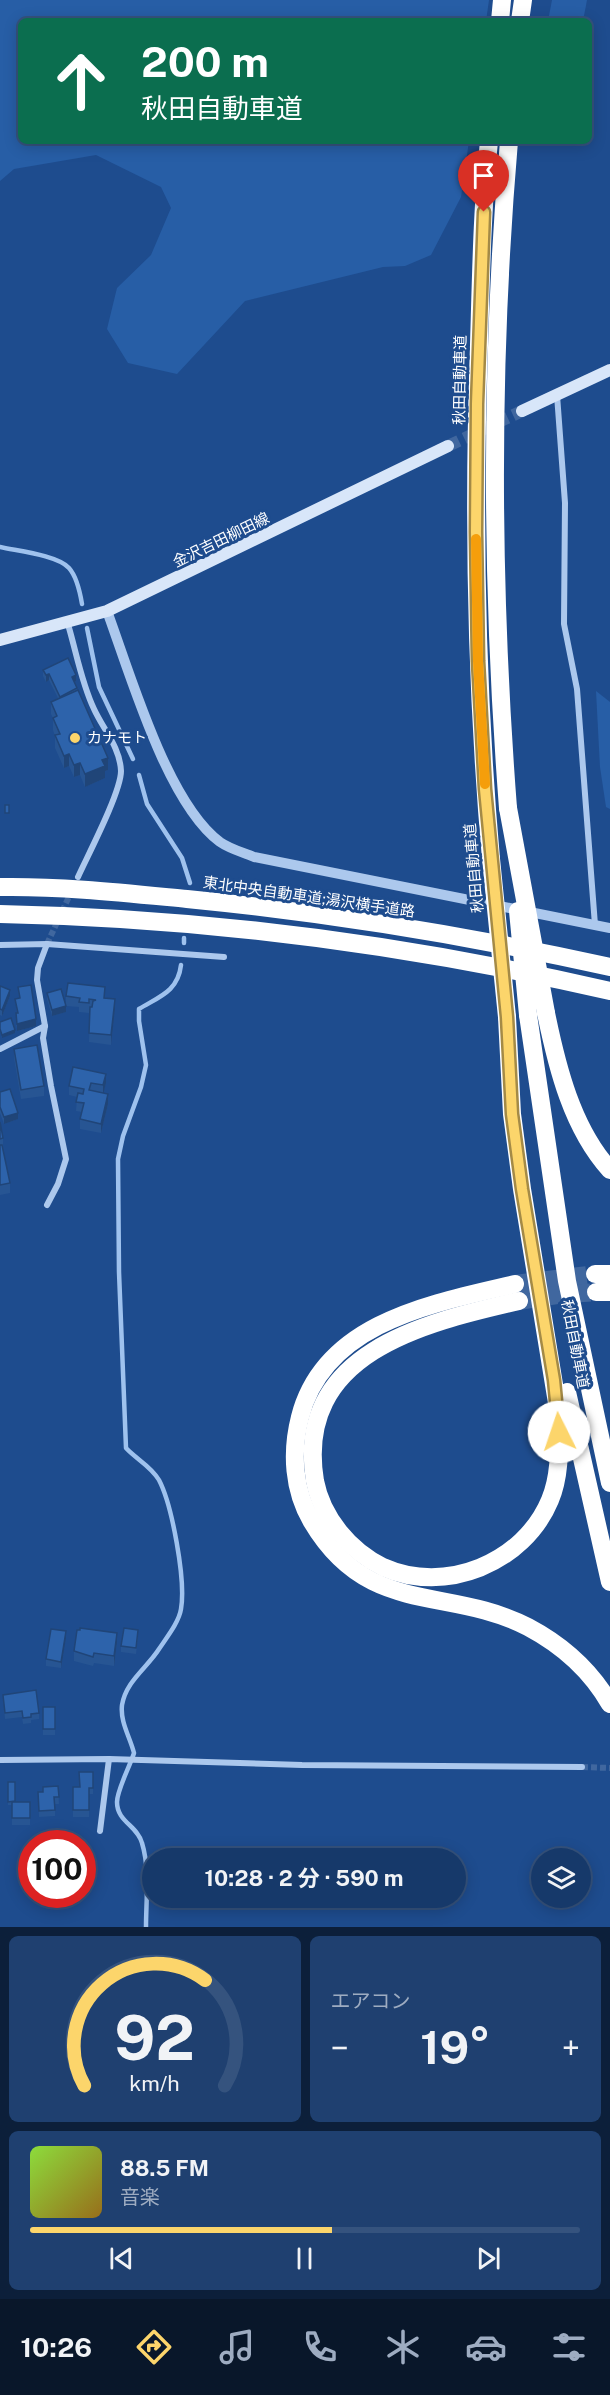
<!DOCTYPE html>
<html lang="ja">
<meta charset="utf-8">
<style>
:root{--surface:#16396a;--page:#1f4070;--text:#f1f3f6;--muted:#9eacc1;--line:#35537e;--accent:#fcd56b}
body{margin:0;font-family:"Public Sans","Noto Sans JP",sans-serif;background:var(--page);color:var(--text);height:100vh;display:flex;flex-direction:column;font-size:22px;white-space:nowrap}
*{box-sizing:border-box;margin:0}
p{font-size:20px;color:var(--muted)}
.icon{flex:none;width:33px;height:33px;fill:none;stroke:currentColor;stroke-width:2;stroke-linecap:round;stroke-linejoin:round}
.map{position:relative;height:1927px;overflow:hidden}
.side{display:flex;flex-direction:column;gap:9px;padding:9px;background:#0c1f3a;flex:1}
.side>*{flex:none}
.banner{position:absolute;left:18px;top:18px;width:574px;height:126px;border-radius:9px;box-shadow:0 3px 15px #0003,0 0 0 2px var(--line);background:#0b6e4f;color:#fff;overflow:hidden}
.buttons{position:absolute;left:531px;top:1848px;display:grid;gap:12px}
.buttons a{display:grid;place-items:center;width:60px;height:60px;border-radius:50%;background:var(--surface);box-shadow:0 3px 15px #0003,0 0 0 2px var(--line);font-size:30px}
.speed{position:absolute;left:18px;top:1830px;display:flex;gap:12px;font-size:30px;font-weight:700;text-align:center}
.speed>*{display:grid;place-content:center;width:78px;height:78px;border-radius:50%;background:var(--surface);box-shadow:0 3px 15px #0003,0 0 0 2px var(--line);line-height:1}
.speed .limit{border:9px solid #d22;background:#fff;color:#111}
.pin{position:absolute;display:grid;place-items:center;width:51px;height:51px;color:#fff;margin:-62px -26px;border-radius:50% 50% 50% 0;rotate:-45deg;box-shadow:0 0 6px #0007}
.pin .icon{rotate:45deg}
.me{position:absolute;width:66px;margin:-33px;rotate:356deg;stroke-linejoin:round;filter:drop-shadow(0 0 4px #0008)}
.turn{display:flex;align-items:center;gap:21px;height:126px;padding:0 24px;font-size:27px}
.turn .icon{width:78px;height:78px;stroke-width:2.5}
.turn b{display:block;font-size:42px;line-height:51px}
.big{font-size:45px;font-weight:700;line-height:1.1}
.side .card{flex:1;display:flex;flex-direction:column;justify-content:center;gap:9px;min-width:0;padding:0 21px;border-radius:9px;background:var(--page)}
.side .dial{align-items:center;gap:0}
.dial svg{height:156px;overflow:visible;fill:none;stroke:var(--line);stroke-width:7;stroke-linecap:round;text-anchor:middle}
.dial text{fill:var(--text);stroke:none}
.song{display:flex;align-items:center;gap:18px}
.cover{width:72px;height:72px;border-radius:9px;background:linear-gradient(135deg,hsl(90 70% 55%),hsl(40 70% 35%))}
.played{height:6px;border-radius:3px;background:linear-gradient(90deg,var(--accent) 55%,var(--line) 55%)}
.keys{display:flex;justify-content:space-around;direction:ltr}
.heat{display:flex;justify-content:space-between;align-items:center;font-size:33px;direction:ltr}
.side .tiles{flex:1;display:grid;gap:9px;grid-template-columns:1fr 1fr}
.card:last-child{grid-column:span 2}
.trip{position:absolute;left:142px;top:1848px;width:324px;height:60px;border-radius:30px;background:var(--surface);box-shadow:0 3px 15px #0003,0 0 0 2px var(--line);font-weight:700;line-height:60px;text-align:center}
.tabs{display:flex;height:96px;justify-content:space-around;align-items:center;background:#09172a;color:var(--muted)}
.tabs .icon{width:42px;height:42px}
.tabs .selected{color:var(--accent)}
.tabs b{font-size:27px;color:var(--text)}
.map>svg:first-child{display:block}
.green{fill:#275ea6}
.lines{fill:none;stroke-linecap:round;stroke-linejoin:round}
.stream{stroke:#9fc2ee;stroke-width:4.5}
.minor-tunnel{stroke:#40679f;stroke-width:6;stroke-dasharray:6 3;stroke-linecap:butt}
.secondary-tunnel{stroke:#40679f;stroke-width:12;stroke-dasharray:12 6;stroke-linecap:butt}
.motorway-tunnel{stroke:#40679f;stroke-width:18;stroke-dasharray:18 9;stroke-linecap:butt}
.minor{stroke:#acc8ed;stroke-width:6}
.tertiary{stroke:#acc8ed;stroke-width:10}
.secondary{stroke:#d8e6f9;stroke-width:12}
.motorway{stroke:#fff;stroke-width:18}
.motorway-bridge{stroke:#fff;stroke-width:18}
.wall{fill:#275593}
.shaded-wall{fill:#204578}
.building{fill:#2d63ab;stroke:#204578;stroke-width:1.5}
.route-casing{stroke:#a48a46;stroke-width:15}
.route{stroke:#fcd56b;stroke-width:10}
.slow{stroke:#f59e0b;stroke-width:10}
.poi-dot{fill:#fcd56b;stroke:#1e4c8e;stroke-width:2}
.labels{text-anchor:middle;stroke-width:6;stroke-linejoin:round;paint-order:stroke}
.street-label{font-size:15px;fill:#fff;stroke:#1e4c8e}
.poi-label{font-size:15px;fill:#fff;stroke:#1e4c8e;text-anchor:start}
</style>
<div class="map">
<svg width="610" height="1927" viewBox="0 0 610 1927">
<rect width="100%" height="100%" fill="#1e4c8e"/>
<g class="green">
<polygon points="0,0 489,0 486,21 21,21 21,141 469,141 461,197 431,255 405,266 383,267 245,301 177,374 128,363 107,329 117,288 151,255 171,208 161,187 96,155 14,169 0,181"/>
<polygon points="552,0 587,0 583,21 548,21"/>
<polygon points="596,691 610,702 610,809 606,807 600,767"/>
</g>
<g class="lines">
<g class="stream">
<path d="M0,547C17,551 57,555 69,568C77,577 80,592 82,604"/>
<polyline points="87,628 99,687 133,759"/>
<polyline points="139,775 147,804 182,858 190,883"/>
<polyline points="184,943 184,938"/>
<path d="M146,1927C146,1900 150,1869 142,1843C137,1825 117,1822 117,1802C117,1790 130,1766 134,1753C130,1737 120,1722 122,1705C126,1681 147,1668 159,1649C167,1637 179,1622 181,1609C186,1580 172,1505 159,1480C151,1466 136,1459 126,1448L119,1272L118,1159L123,1136L141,1087L146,1065L139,1021V1009C158,997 178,992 181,965"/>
</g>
<g class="minor-tunnel">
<polyline points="47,944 72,890"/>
<polyline points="582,1767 610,1768"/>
</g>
<polyline class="secondary-tunnel" points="448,446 522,411"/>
<g class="motorway-tunnel">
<polyline points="515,1284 595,1274"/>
<polyline points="519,1301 557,1295 596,1292"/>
</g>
<g class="minor">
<polyline points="557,395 565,503 564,624 577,689 595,925"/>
<path d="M67,621C76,650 81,682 94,709C103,729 120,747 121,771C121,792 88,855 78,877"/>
<polyline points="47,944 38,968 37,980 45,1026 43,1038 51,1086 66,1159 58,1184 47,1205"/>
<polyline points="0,945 47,944 224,957"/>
<polyline points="0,1049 45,1026"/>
<polyline points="0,1760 109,1759 302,1765 582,1767"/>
<polyline points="100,1831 109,1759"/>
</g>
<path class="tertiary" d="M107,611C130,673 167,803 220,842C230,849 242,852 254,857L610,928"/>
<g class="secondary">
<polyline points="522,411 610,370"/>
<polyline points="0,640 107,611 448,446"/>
</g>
<g class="motorway">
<polyline points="500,21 502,0"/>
<polyline points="520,21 523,0"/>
<path d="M489,141C482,209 481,277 479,345C473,517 476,688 491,859"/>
<path d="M508,808C491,587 490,362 509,141"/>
<path d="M0,887C62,886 125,893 187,899C329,913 470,936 610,967"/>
<path d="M0,914C206,918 410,945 610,991"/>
<path d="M546,1013C557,1067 572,1128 610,1170"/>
<polyline points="528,1015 567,1281 610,1483"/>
<path d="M507,1017L512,1114L522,1189L559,1415C559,1444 561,1474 550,1500C524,1563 445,1595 383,1567C350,1551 322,1518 315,1481C294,1353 423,1323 519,1301"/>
<polyline points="595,1274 610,1274"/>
<path d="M515,1284C434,1303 324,1322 300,1417C291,1452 293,1490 312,1522C369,1618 447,1585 528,1627C562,1645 591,1671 610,1704"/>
<polyline points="596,1292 610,1292"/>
<polyline points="567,1392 610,1582"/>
</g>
<g class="motorway-bridge">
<polyline points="508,808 546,1013"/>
<polyline points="491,859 507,1017"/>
<polyline points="518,911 528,1015"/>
</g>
</g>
<g class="wall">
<polygon points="43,670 76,681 74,682 108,770 105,771 105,778 85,787 80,775 74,777 69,766 64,768 55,748 55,736 53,730 53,718 51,714 51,702 58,698 49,680 46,682 43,676"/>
<polygon points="0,986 10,996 2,1016 0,1015"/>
<polygon points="18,987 36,1026 17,1031 16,1020 16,1013 17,1013 15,999 19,998"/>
<polygon points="47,993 66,1012 52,1016 47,999"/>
<polygon points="66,996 105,998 115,1008 111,1045 89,1042 90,1008 89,1013 79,1012 79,1007 66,1006"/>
<polygon points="14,1049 44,1086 44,1096 21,1099 14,1058"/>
<polygon points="73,1067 106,1083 103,1093 108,1104 101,1133 80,1129 80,1119 82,1112 76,1111 77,1097 69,1095 69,1086"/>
<polygon points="0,1092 18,1119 4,1124 0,1113"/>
<polygon points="0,1122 3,1138 3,1148 2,1148 10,1183 10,1193 0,1195"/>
<polygon points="138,1636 136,1654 121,1652 121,1646"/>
<polygon points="66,1638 61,1668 46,1666 46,1659"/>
<polygon points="117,1642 114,1666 94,1663 93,1666 74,1661 74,1651"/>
<polygon points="3,1695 39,1713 39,1719 31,1720 31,1723 23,1724 22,1717 5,1719"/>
<rect x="43" y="1707" width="12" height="28"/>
<polygon points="93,1772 93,1794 89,1794 89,1817 73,1817 73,1787 79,1787"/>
<polygon points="8,1782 15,1802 30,1802 30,1825 12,1825 12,1805 8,1805"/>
<polygon points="58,1786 59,1804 55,1804 55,1816 39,1817 38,1792 43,1792"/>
</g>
<g class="shaded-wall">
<polygon points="49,674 49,680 46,682 46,675"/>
<polygon points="76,675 76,681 72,683 72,677"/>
<polygon points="69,754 69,766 64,768 64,756"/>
<polygon points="108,758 108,770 105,771 105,778 85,787 85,774 102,760"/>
<polygon points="80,763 80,775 74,777 74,765"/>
<polygon points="10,990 10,996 2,1016 2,1010"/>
<polygon points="115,999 115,1008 111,1045 111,1035"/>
<polygon points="66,1006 66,1012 52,1016 52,1010"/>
<polygon points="36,1019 36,1026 17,1031 17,1024"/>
<polygon points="15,1030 15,1033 2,1038 2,1035"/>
<polygon points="106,1074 106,1083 103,1095 103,1085"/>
<polygon points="108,1094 108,1104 101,1133 101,1124"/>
<polygon points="18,1113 18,1119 4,1124 4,1117"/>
<polygon points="66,1631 66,1638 61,1668 61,1662"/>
<polygon points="117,1633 117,1642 114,1666 114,1656"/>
</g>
<g class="building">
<polygon points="68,658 76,675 72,677 77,688 60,697 49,674 46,675 43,670"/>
<polygon points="78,690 108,758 102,760 105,766 85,774 80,763 74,765 69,754 64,756 55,735 60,734 53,718 57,716 51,702"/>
<rect x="5" y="805" width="4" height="8"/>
<polygon points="68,983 105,987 104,998 115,999 111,1035 89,1033 90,1007 92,1007 93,1001 96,1000 89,999 89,1003 79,1002 80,998 66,996"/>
<polygon points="31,985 36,1019 17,1024 16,1013 18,1013 15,999 20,998 18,987"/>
<polygon points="0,986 10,990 2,1010 0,1009"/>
<polygon points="61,989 66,1006 52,1010 47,993"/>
<polygon points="11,1018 15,1030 2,1035 0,1029 0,1022"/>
<polygon points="37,1045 44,1086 21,1090 14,1049"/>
<polygon points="73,1067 106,1074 103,1085 91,1083 89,1090 108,1094 101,1124 80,1119 84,1103 76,1102 78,1093 83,1094 84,1089 69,1086"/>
<polygon points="10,1089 18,1113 4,1117 0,1107 0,1092"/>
<polygon points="0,1122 3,1138 0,1139"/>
<polygon points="0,1145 2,1145 10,1183 0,1185"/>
<polygon points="80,1628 117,1633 114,1656 94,1653 93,1657 74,1651 77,1630 80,1630"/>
<polygon points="124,1628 138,1630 136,1648 121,1646"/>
<polygon points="51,1629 66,1631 61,1662 46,1659"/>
<polygon points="36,1690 39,1713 31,1714 31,1717 23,1718 22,1711 5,1713 3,1695"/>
<rect x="43" y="1707" width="12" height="22"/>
<polygon points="79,1772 93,1772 93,1788 89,1788 89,1810 73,1810 73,1787 80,1787"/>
<polygon points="8,1782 15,1782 15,1801 8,1802"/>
<polygon points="58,1786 59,1797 54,1797 55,1810 39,1811 38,1792 43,1792 43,1787"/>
<rect x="12" y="1802" width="18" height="16"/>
</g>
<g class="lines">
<g class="route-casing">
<polyline id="route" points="484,212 477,404 476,532 478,661 485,789 507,1017 512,1114 522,1189 554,1380 559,1432"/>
</g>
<use href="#route" class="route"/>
<polyline class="slow" points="476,539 478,661 485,784"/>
</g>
<circle class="poi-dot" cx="75" cy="738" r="6"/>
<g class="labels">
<g class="street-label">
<text transform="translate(460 380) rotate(-89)" y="5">秋田自動車道</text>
<text transform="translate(221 540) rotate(-26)" y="5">金沢吉田柳田線</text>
<text transform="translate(474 868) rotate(-95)" y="5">秋田自動車道</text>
<text transform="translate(309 897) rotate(8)" y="5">東北中央自動車道;湯沢横手道路</text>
<text transform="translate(575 1344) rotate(79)" y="5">秋田自動車道</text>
</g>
<g class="poi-label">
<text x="87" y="743">カナモト</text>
</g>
</g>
</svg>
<div class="buttons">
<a><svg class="icon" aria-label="layers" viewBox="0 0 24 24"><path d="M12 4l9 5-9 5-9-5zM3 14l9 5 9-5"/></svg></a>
</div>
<div class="speed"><div class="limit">100</div></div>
<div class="pin" style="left:484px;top:212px;background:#d93025"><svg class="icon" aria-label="arrive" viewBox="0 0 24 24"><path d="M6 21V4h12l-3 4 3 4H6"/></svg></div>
<svg class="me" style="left:559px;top:1432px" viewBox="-20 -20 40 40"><circle r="19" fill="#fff"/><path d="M0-13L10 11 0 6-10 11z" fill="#fcd56b"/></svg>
<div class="trip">10:28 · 2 分 · 590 m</div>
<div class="banner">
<div class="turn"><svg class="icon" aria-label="ahead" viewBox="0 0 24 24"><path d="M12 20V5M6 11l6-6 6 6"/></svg><div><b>200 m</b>秋田自動車道</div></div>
</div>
</div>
<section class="side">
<div class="tiles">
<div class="card dial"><svg viewBox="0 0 100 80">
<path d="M14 69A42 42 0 1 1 86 69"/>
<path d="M14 69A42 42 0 0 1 76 15" stroke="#fcd56b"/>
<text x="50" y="56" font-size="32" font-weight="700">92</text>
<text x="50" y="72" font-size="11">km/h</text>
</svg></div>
<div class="card"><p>エアコン</p>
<div class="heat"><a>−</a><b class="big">19°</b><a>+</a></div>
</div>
<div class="card">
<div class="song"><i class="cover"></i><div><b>88.5 FM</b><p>音楽</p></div></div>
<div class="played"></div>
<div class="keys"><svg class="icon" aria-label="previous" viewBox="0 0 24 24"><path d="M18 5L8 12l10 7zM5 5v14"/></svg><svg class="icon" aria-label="pause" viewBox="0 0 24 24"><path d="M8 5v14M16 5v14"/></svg><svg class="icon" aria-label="next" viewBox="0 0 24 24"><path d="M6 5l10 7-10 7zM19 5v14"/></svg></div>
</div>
</div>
</section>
<nav class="tabs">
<b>10:26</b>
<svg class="icon selected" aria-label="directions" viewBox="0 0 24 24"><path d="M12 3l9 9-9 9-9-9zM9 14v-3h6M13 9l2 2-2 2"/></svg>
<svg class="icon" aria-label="music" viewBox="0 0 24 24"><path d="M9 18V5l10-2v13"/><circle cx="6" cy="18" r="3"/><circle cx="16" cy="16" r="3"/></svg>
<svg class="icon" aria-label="phone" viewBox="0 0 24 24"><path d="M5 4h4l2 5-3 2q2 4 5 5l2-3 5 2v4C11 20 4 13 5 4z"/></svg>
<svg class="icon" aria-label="climate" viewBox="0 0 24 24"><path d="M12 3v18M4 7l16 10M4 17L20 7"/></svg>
<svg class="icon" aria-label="car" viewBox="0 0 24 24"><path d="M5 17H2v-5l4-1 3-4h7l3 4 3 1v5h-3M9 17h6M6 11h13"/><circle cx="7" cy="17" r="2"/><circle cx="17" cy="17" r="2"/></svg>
<svg class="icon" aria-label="filters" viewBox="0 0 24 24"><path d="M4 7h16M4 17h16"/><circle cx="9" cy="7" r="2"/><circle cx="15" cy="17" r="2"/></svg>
</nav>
